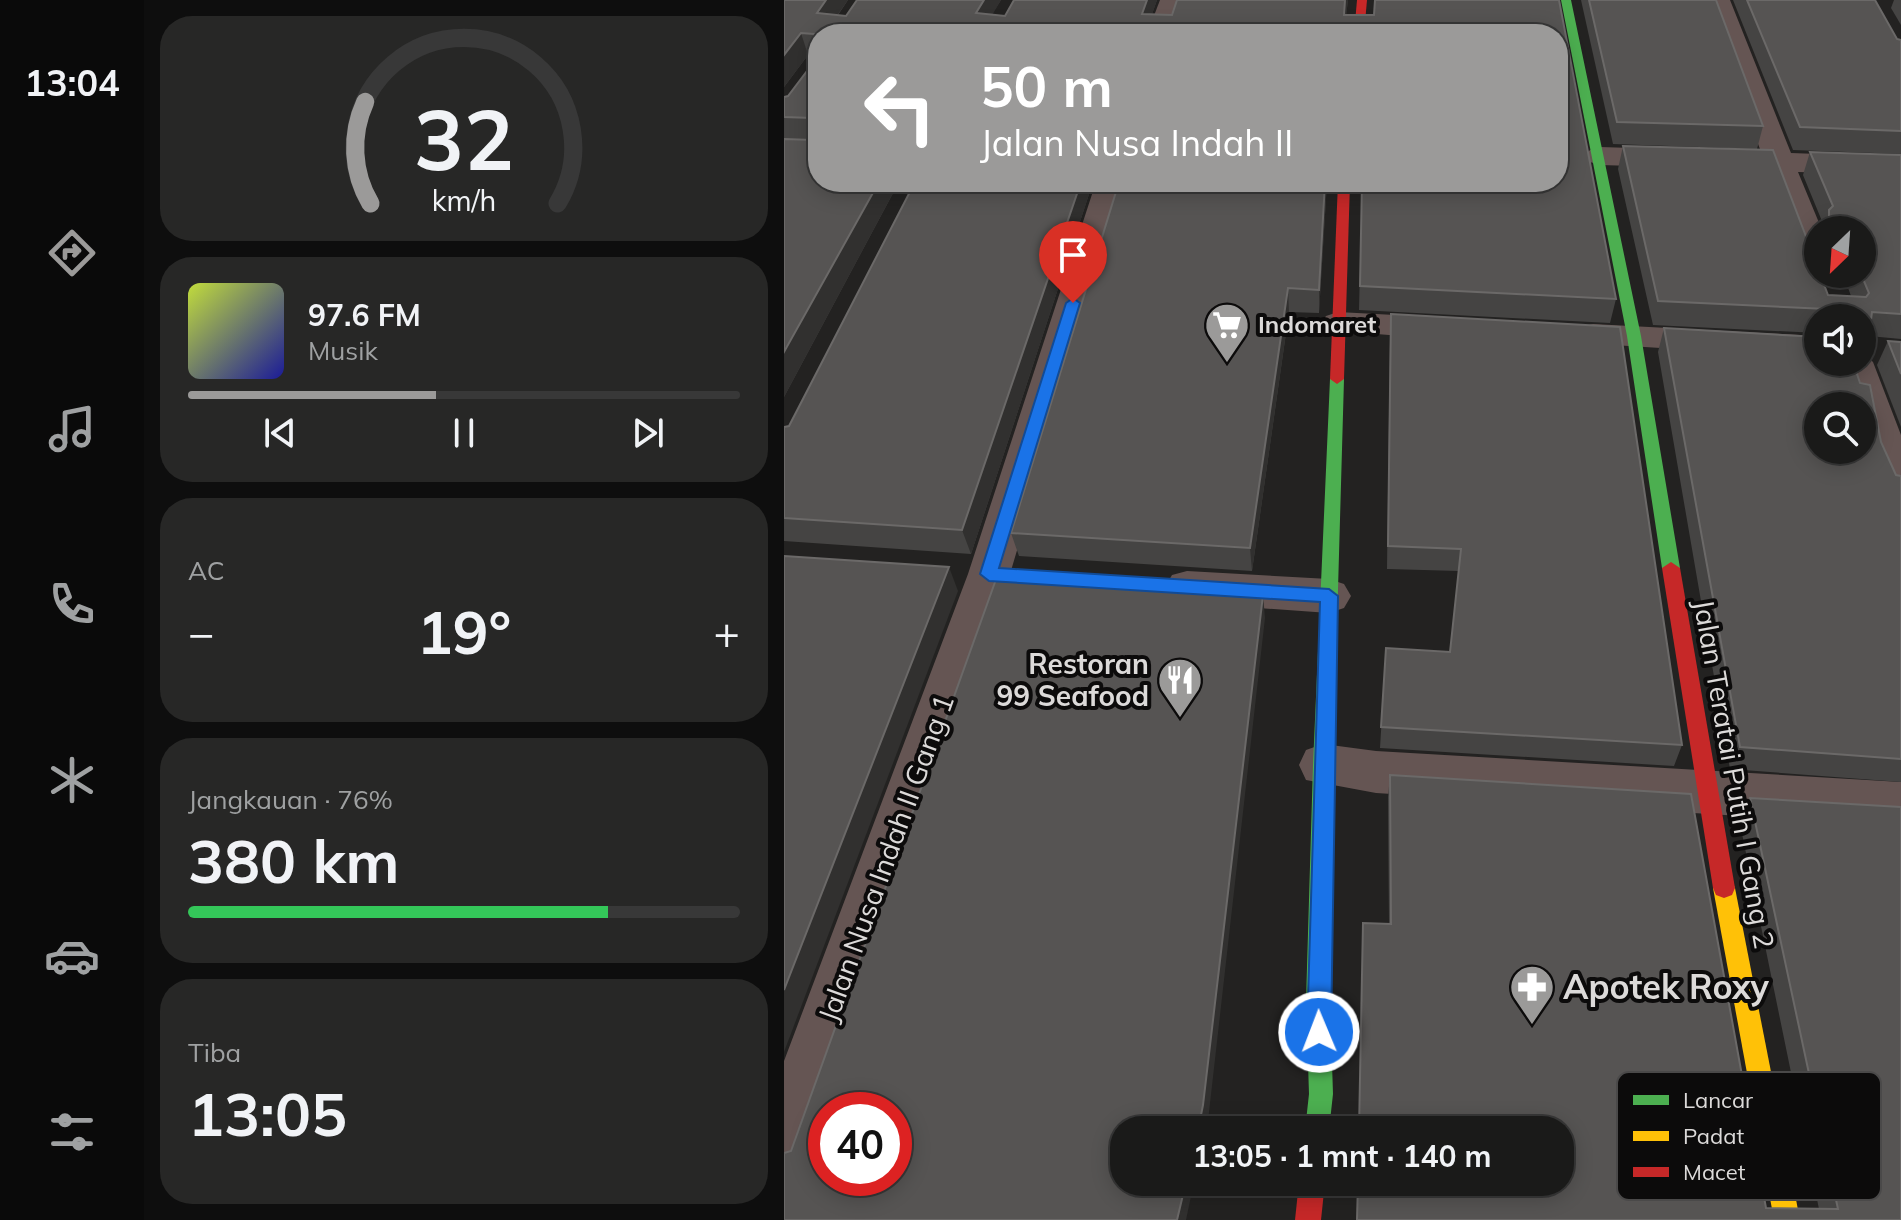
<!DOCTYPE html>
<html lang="id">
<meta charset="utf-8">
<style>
:root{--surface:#1a1a19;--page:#272726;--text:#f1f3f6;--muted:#9fa1a2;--line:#383838;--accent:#9b9a99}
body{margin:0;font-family:Mulish,sans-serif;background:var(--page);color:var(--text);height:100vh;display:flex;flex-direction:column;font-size:30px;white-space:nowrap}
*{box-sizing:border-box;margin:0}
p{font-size:26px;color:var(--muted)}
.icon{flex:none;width:44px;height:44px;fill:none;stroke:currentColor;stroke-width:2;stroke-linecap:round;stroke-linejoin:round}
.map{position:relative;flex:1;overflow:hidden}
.details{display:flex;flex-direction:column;gap:16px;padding:16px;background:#0e0e0e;width:640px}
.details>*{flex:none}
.hud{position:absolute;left:24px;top:24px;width:760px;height:168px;border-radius:32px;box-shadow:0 4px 20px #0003,0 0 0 2px var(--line);background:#9b9a99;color:#fff;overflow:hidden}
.needle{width:52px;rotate:205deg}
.controls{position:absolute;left:1020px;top:216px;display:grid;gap:16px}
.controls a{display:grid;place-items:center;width:72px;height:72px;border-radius:50%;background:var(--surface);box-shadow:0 4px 20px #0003,0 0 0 2px var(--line);font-size:40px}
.speed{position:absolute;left:24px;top:1092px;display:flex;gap:16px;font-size:40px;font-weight:700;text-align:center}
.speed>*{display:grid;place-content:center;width:104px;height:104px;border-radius:50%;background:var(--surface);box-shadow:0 4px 20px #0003,0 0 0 2px var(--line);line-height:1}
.speed .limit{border:12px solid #d22;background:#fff;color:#111}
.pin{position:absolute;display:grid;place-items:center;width:68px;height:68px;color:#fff;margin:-82px -34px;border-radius:50% 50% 50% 0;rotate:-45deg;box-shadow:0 0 8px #0007}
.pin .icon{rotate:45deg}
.me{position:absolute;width:88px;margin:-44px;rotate:359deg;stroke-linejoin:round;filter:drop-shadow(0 0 6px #0008)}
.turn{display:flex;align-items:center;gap:28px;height:168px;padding:0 40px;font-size:36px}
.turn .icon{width:104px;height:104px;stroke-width:2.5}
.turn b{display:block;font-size:56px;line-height:68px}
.big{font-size:60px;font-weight:700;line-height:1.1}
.details .tile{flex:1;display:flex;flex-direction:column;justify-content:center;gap:12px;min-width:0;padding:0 28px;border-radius:32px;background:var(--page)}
.details .dial{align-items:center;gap:0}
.dial svg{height:208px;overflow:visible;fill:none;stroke:var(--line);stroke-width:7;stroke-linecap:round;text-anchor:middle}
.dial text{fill:var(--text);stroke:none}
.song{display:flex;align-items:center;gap:24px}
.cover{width:96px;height:96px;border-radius:12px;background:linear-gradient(135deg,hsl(70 70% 55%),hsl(240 70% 35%))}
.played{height:8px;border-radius:4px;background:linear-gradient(90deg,var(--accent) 45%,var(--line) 45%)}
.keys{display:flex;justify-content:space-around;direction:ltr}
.heat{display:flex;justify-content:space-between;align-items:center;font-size:44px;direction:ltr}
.charge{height:12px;border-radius:6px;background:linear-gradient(90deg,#34c759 76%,var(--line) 0)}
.trip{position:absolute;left:326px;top:1116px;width:464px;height:80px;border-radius:32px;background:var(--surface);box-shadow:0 4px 20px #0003,0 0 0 2px var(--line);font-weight:700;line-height:80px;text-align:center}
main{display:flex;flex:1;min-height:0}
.menu{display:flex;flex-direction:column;width:144px;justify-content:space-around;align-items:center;background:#0a0a0a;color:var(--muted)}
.menu .icon{width:56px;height:56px}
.menu .selected{color:var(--accent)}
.menu b{font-size:36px;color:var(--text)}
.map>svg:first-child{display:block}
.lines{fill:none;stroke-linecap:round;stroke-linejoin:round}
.street{fill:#655553;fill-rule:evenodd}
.fast{fill:#4caf50;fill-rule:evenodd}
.slow{fill:#ffc107;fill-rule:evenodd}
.jam{fill:#c62828;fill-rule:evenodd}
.wall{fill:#454443}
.shaded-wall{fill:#31302f}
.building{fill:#565453;stroke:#6b6968;stroke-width:2;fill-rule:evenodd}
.route{fill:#1a73e8;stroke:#114b97;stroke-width:2}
.labels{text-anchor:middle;stroke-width:8;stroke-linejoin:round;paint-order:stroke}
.far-poi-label{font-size:24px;font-weight:bold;fill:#dcdad9;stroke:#0c0b0b;text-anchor:start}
.poi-label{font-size:28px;font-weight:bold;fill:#dcdad9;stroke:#0c0b0b;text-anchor:end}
.street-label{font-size:28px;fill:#dcdad9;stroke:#0c0b0b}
.near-poi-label{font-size:34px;font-weight:bold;fill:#dcdad9;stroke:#0c0b0b;text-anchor:start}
.key{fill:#0c0b0b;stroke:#4a4949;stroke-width:2}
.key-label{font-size:22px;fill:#dcdad9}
</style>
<main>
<nav class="menu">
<b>13:04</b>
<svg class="icon selected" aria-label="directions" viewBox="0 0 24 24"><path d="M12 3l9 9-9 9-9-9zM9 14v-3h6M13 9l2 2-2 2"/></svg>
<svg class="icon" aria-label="music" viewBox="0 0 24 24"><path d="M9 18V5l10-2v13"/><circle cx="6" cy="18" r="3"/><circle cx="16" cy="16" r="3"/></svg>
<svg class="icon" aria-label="phone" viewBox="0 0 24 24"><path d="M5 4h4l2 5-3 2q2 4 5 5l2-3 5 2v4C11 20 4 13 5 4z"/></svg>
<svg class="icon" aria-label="climate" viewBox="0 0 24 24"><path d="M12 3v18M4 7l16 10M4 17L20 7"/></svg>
<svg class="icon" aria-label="car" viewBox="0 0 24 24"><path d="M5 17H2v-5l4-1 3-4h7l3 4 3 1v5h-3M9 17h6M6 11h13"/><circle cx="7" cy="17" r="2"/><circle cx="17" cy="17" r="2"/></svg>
<svg class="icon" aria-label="filters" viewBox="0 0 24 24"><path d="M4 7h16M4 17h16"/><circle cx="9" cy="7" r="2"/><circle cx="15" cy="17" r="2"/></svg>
</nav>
<section class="details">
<div class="tile dial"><svg viewBox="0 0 100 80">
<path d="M14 69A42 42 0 1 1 86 69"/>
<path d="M14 69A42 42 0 0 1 12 30" stroke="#9b9a99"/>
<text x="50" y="56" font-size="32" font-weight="700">32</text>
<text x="50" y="72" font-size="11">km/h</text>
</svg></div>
<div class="tile">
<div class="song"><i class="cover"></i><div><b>97.6 FM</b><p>Musik</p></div></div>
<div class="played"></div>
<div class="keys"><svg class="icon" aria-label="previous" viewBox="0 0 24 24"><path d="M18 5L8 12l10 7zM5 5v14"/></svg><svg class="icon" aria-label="pause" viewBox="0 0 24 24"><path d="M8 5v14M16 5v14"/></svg><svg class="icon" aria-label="next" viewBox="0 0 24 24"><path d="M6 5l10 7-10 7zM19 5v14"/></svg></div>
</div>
<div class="tile"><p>AC</p>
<div class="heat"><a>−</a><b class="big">19°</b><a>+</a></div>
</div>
<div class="tile"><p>Jangkauan · 76%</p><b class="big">380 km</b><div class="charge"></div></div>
<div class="tile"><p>Tiba</p><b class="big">13:05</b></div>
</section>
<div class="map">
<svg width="1117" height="1220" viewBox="0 0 1117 1220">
<rect width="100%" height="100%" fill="#232221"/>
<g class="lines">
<g class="street">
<polygon points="376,0 400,0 389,34 363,34"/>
<polygon points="922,0 946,0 1007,153 1117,157 1117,175 1014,172 1038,230 1034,230 1034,272 1022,269 1018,262 984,170 816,165 806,162 801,156 806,150 816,147 977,152"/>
<polygon points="312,182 342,182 226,574 30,1142 22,1164 0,1172 0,1061 184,574"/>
<polygon points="554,312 668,318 680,321 686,329 680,337 668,340 542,330 537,323 542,316"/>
<polygon points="809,324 1034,336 1034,358 797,343 791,335 797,327"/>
<path d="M1078,352L1089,362L1117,435V501L1103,497C1087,470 1078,437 1078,406H1068L1053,362H1078Z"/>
<polygon points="403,571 545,579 560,584 567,596 560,608 545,613 403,603 388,599 381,587 388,575"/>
<polygon points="539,744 592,751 1117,782 1117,826 592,793 522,780 515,765 522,750"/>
</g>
<g class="fast">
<polygon points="777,0 787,0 857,336 896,568 887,574 878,568 843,336"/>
<polygon points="553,374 560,379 549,765 546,1001 549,1094 545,1130 521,1130 525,1094 522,1001 529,765 546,379"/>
</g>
<polygon class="slow" points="940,878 948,881 951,888 1016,1220 990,1220 929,888 932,881"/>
<g class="jam">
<polygon points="573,0 583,0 580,34 570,34"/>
<polygon points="554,182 566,182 560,379 553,384 546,379"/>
<polygon points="887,562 896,568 951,888 948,895 940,898 932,895 929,888 878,568"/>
<polygon points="515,1182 541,1182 537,1220 511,1220"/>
</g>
</g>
<g class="wall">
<polygon points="0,0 64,0 54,15 62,16 73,0 217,0 208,14 221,16 230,0 373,0 368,14 388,15 393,0 564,0 562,15 590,15 591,0 775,0 832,299 826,323 575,310 578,182 774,182 774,34 34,34 34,182 115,182 0,397 0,97 4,96 29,63 29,55 24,55 0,87"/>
<polygon points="797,0 932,0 979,126 973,149 829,144"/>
<polygon points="949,0 1091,0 1113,39 1117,40 1117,154 1009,150"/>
<polygon points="1110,0 1117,0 1117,25 1107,8"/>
<polygon points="839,146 1028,252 1044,295 1067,296 1059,274 1078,274 1078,230 1038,230 1040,226 1019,175 1026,152 1117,155 1117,339 1085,336 1078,352 1078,318 1034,318 1034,333 869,325 834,169"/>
<polygon points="131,182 309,182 187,554 0,541 0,427 5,426"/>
<polygon points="335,182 543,182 535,313 505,312 468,571 235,556 227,533"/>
<polygon points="880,328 1097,442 1112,475 1117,476 1117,782 946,769 874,352"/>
<polygon points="606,337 898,745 890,766 596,748 602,648 666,652 675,571 603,569"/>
<polygon points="1104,341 1117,342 1117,427 1093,365"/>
<polygon points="606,775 982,1208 1035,1209 955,819 966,798 1117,1220 573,1220 605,924 604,797"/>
</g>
<g class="shaded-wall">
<polygon points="42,0 64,0 40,34 33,13"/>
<polygon points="200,0 217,0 197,34 192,13"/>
<polygon points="363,0 373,0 361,34 358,14"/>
<polygon points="561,0 564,0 560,34 560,15"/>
<polygon points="17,33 24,55 0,87 0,55"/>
<polygon points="95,182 115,182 0,397 0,352"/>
<polygon points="297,182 309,182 187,554 178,530"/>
<polygon points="541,182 543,182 535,313 535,290"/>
<polygon points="504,288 505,312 468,571 466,548"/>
<polygon points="165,567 174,591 0,1052 0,990"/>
<polygon points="479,595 481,618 424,1121 421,1130 414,1130"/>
<polygon points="402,1182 410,1182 402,1220 393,1220"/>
</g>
<g class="building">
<polygon points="0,0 42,0 33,13 62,16 73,0 200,0 192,13 221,16 230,0 363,0 358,14 388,15 393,0 561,0 560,15 590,15 591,0 775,0 832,299 576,286 578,182 774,182 774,34 34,34 34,182 95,182 0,352 0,139 28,140 28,118 0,117 0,97 4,96 29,63 30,34 17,33 0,55"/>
<polygon points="805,0 932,0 979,126 833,122"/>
<polygon points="963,0 1091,0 1113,39 1117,40 1117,131 1016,127"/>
<polygon points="839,146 989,150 1023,239 1029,247 1028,251 1034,268 1034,274 1036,274 1044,295 1082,297 1085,293 1077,274 1078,230 1045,230 1045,210 1049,206 1026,152 1117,155 1117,314 1088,312 1085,335 1078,335 1078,318 1045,318 1046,312 1043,309 874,301"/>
<polygon points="131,182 297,182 178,530 0,518 0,427 5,426"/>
<polygon points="335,182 541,182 535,290 504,288 466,548 227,533"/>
<polygon points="607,314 836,327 898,745 597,727 602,648 666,652 677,549 604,546"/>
<path d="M880,328L1034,337V362H1069L1076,383L1086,385L1097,442L1112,475L1117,476V759L956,747ZM1034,406H1078V450H1034Z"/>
<polygon points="1104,341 1117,342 1117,374"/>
<polygon points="0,556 165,567 0,990"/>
<path d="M215,571L461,587L460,594L479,595L419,1105L414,1130H340V1182H402L393,1220H0V1153L7,1151ZM42,1110H110V1178H42Z"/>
<polygon points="606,775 907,794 982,1208 1054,1209 966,798 1117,807 1117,1220 573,1220 574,1182 776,1182 776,1130 575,1130 579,923 607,924"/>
</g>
<polygon class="route" points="289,298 296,303 215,568 545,589 554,596 547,1032 543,1041 535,1044 527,1041 523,1032 536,602 205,581 196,574 282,303"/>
<defs>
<g id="supermarket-pin" transform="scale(2.3)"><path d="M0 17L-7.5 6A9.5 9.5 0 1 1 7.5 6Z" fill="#9b9a99" stroke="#0c0b0b"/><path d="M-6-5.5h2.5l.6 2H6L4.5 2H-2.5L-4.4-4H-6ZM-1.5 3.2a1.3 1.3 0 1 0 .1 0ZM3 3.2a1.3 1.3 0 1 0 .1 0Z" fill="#fff"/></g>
<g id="restaurant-pin" transform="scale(2.3)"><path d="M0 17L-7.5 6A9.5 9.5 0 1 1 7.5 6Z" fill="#9b9a99" stroke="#0c0b0b"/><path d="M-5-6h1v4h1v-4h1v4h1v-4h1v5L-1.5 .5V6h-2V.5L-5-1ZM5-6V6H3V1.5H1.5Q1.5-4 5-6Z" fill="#fff"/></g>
<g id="pharmacy-pin" transform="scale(2.3)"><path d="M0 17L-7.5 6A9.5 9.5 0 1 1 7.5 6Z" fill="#9b9a99" stroke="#0c0b0b"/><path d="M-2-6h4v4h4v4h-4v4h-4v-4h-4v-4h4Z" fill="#fff"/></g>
</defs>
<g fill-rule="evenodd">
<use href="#supermarket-pin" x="443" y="325"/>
<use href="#restaurant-pin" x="396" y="680"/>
<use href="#pharmacy-pin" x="748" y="987"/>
</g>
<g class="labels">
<g class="far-poi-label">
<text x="474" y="333">Indomaret</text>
</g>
<g class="poi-label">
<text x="365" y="674">Restoran<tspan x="365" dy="32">99 Seafood</tspan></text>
</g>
<g class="street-label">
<text transform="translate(950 774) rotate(80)" y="10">Jalan Teratai Putih I Gang 2</text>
<text transform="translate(102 858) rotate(-70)" y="10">Jalan Nusa Indah II Gang 1</text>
</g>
<g class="near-poi-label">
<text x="779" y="999">Apotek Roxy</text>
</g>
</g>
<rect x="833" y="1072" width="264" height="128" rx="12" class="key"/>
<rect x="849" y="1095" width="36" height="10" fill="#4caf50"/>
<rect x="849" y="1131" width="36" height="10" fill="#ffc107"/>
<rect x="849" y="1167" width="36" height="10" fill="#c62828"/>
<g class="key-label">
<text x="899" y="1108">Lancar</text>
<text x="899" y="1144">Padat</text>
<text x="899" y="1180">Macet</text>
</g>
</svg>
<div class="controls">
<a><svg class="needle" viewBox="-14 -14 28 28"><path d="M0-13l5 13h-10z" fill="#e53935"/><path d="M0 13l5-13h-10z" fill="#9fa1a2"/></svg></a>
<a><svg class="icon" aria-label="sound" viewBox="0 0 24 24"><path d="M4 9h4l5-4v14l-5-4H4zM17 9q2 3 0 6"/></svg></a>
<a><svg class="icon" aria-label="search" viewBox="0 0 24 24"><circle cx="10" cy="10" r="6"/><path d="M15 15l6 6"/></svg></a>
</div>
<div class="speed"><div class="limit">40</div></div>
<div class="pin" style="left:289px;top:303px;background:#d93025"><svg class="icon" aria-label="arrive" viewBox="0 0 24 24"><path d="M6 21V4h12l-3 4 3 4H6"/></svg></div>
<svg class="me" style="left:535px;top:1032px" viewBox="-20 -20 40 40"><circle r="17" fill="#1a73e8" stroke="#fff" stroke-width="3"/><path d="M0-11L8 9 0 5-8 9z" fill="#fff"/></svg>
<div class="trip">13:05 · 1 mnt · 140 m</div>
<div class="hud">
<div class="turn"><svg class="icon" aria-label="left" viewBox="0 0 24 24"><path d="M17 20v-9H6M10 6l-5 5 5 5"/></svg><div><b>50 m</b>Jalan Nusa Indah II</div></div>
</div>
</div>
</main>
